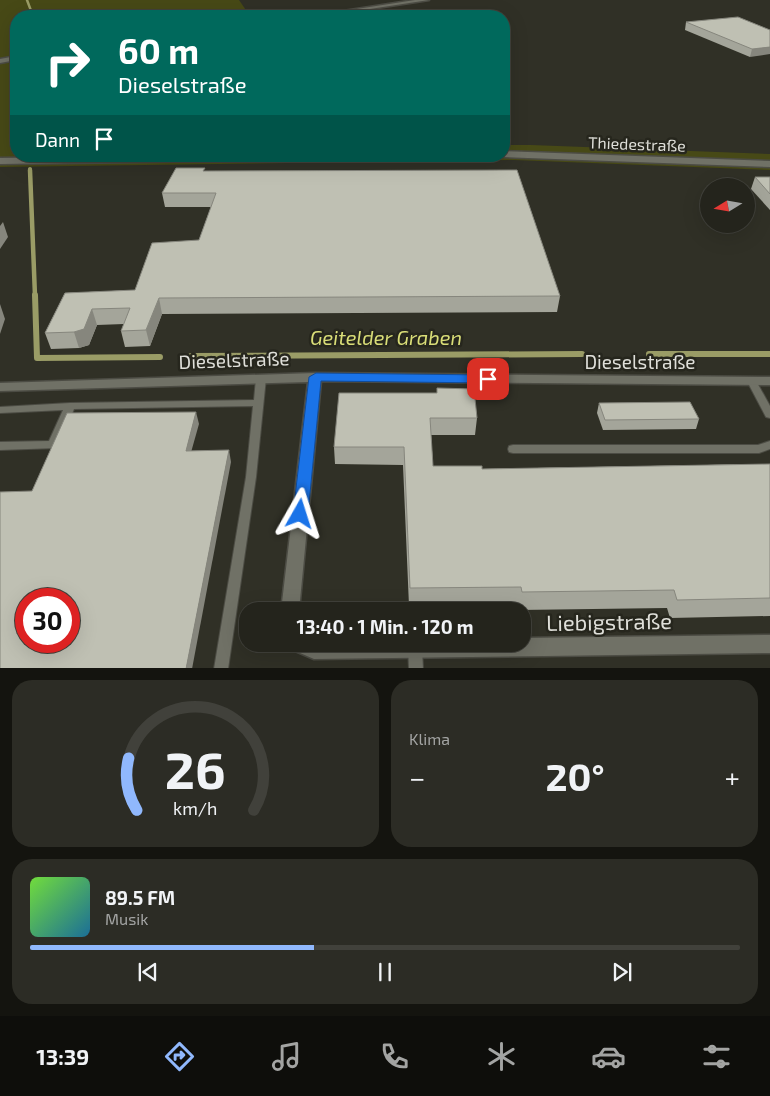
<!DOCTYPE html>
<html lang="de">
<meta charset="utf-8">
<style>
:root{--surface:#24241c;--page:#2c2c25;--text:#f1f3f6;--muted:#a3a4a3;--line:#41413b;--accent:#90b8fd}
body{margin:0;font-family:"Exo 2",sans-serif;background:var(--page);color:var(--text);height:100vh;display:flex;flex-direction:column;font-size:19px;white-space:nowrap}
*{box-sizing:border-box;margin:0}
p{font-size:16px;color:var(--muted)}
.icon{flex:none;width:28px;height:28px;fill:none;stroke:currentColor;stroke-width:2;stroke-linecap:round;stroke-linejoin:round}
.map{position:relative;height:668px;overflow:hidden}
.drawer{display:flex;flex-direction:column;gap:12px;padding:12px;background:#14140f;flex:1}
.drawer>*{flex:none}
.banner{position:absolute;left:10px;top:10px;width:500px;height:152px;border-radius:20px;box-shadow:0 5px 20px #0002,0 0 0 1px var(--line);background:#00695c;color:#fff;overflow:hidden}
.needle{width:32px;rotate:259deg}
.controls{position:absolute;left:700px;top:178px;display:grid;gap:10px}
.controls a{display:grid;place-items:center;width:55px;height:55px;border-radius:50%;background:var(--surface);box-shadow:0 5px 20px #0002,0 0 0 1px var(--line);font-size:25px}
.speed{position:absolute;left:15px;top:588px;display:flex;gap:10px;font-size:25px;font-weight:700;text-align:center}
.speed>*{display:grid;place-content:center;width:65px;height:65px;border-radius:50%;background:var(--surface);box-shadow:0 5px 20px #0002,0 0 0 1px var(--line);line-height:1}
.speed .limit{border:8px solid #d22;background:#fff;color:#111}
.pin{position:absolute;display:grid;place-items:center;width:42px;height:42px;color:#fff;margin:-21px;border-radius:10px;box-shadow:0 2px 8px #0006}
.me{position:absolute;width:55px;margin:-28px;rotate:6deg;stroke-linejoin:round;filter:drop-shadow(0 0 4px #0008)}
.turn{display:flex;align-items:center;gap:18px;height:105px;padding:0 25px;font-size:22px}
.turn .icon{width:65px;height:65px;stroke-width:2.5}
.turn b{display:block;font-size:35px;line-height:42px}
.then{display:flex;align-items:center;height:48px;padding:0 25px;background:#0003;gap:10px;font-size:19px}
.big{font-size:38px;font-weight:700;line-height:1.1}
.drawer .widget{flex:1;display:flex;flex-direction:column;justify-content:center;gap:8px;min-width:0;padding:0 18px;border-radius:20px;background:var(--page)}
.drawer .dial{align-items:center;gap:0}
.dial svg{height:130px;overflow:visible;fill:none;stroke:var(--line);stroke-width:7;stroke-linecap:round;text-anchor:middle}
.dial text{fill:var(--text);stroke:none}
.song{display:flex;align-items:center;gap:15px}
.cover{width:60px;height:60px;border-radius:8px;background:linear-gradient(135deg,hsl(100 70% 55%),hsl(200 70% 35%))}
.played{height:5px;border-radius:2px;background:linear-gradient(90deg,var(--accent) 40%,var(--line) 40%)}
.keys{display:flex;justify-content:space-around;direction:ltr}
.heat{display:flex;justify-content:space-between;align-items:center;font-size:28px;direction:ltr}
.drawer .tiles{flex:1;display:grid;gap:12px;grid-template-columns:1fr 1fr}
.widget:last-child{grid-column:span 2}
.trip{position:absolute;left:239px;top:602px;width:292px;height:50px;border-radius:20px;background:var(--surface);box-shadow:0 5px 20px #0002,0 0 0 1px var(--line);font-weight:700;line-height:50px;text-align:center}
.menu{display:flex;height:80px;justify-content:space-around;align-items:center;background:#0e0e0b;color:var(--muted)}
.menu .icon{width:35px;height:35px}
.menu .selected{color:var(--accent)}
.menu b{font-size:22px;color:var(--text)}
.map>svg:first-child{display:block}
.green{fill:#474916}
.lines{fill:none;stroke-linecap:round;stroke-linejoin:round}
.stream-far3{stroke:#9a9c66;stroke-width:2.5}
.stream-far2{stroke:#9a9c66;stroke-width:4}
.stream-far1{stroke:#9a9c66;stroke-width:4.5}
.stream{stroke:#9a9c66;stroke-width:6}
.lane-casing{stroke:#4c4c44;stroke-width:2}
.street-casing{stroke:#4c4c44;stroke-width:3}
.secondary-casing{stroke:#4c4c44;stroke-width:3}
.lane{fill:#707166;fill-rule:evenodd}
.street{fill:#707166;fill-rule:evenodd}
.secondary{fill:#707166;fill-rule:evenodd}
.wall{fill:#a4a59a}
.shaded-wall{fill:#86867d}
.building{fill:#bfc0b3;stroke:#86867d;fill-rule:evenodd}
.route{fill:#1a73e8;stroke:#114b97}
.labels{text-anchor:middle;stroke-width:5;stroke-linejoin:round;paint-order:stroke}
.far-street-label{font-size:16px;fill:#dfdfd9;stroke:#26261d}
.street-label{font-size:19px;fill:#dfdfd9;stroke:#26261d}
.water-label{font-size:20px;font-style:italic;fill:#dade78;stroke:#26261d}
.near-street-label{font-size:22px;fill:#dfdfd9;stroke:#26261d}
</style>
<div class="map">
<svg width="770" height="669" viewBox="0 0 770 669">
<rect width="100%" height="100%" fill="#303026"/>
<polygon class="green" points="0,0 239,0 250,16 16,16 16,156 504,156 504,145 531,145 770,154 770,170 514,160 0,167"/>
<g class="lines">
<polyline class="stream-far3" points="27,0 33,16"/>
<polyline class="stream-far2" points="30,169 30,171"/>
<polyline class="stream-far1" points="30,170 35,296"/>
<g class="stream">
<polyline points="35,295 37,358 160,357"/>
<polyline points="649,354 770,354"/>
<polyline points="191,356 582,354"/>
</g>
<g class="lane-casing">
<g id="lane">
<polygon points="261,375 266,378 256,477 228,669 214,669 246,477 253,406 74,409 57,448 0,450 0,442 49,441 63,410 0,413 0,407 70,403 254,400 256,378"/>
<polygon points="752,378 755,379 770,406 770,418 766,417 747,381"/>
<polygon points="770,441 770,449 759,453 513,453 509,452 508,449 509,446 513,445 758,445"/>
<polygon points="410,644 420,644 422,648 423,669 409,669 408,648"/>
</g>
</g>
<g class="street-casing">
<g id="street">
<polygon points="415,0 429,0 324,16 311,16"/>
<polygon points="16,56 16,60 0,63 0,59"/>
<polygon points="315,373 770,377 770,385 321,381 299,611 281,611 308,382 0,391 0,383"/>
<polygon points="770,635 770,653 314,659 293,650 290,644 522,644 522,638"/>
</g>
</g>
<g class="secondary-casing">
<g id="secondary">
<polygon points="504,151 770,161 770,167 504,157"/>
<polygon points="149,156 353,156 349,159 0,164 0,158"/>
</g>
</g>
<use href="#lane" class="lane"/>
<use href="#street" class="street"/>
<use href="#secondary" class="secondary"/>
</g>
<g class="wall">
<polygon points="686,22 770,30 750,57 685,30"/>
<polygon points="205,171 560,296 557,312 162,314 150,346 125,347 121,331 124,324 97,325 89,345 79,348 51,349 45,333 65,293 135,290 199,240 211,207 165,207 162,193"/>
<polygon points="755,177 770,177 770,210 751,189"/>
<polygon points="437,388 477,418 475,435 431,435 433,466 482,469 770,464 770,616 670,618 667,608 519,610 518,604 409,606 403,465 335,464 334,447 437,393"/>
<polygon points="599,403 699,419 696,429 603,430 597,413"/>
</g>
<g class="shaded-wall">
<polygon points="770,47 770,54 750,57 752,49"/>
<polygon points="3,222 8,237 0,249 0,226"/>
<polygon points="159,298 162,314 150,346 146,330"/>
<polygon points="0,304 5,319 0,334"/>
<polygon points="92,309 97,325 89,345 79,348 74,332"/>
<polygon points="196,412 199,424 188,463 186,451"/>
<polygon points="229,450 231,462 192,669 186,669"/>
</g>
<g class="building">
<polygon points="738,17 770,30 770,47 752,49 686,22"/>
<polygon points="176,168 205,168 203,171 517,170 560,296 159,298 146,330 121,331 130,308 92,309 84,329 74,332 45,333 65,293 135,290 152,243 199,240 216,193 162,193"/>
<polygon points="755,177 770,177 770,194"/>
<polygon points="437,388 474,389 477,418 430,418 433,466 482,466 482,469 770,464 770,598 677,600 674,590 522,592 521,587 410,588 404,447 334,447 339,393 437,393"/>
<polygon points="690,402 699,419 605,420 599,403"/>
<path d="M196,412L186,451L229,450L186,669H0V492L32,491L67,413ZM26,599H69V641H26Z"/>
</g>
<polygon class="route" points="316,373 488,375 494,379 488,383 321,381 308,514 306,518 300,519 295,518 293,514 309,377"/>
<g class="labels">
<g class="far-street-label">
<text transform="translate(637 144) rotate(2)" y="6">Thiedestraße</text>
</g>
<g class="street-label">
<text transform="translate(234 360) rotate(-2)" y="7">Dieselstraße</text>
<text x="640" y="369">Dieselstraße</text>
</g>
<g class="water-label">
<text x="386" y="345">Geitelder Graben</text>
</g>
<g class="near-street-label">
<text transform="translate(609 622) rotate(-1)" y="8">Liebigstraße</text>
</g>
</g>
</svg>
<div class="controls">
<a><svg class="needle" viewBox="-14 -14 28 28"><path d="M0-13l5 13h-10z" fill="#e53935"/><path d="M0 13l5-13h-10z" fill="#a3a4a3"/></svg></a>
</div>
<div class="speed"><div class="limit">30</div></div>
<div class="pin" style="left:488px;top:379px;background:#d93025"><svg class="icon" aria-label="arrive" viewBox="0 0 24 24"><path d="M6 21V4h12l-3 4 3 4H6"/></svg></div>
<svg class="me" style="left:300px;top:514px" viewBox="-20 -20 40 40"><path d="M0-17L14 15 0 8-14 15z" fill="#1a73e8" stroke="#fff" stroke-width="4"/></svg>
<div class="trip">13:40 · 1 Min. · 120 m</div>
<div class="banner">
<div class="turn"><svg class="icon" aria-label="right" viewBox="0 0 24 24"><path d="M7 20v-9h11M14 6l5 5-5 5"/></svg><div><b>60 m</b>Dieselstraße</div></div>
<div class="then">Dann<svg class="icon" aria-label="arrive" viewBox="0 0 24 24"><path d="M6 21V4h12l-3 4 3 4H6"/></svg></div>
</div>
</div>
<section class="drawer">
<div class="tiles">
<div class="widget dial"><svg viewBox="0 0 100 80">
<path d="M14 69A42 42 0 1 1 86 69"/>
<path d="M14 69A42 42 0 0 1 9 37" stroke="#90b8fd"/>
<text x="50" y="56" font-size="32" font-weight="700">26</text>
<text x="50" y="72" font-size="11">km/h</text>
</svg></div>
<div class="widget"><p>Klima</p>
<div class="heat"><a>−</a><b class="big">20°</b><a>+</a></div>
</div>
<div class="widget">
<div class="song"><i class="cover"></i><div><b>89.5 FM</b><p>Musik</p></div></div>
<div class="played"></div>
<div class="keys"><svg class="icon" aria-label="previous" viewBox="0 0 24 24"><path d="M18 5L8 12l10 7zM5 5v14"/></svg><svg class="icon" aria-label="pause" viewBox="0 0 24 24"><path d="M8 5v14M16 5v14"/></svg><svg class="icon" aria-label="next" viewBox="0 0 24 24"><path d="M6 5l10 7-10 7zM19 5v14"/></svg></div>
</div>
</div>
</section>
<nav class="menu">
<b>13:39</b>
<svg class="icon selected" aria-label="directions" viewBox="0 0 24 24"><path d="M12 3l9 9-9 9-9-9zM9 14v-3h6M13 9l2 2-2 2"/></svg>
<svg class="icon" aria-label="music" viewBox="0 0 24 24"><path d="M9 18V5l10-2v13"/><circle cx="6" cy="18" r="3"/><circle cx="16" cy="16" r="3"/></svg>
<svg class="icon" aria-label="phone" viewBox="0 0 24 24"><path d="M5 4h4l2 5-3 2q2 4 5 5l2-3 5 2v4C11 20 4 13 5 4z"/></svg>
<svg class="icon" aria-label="climate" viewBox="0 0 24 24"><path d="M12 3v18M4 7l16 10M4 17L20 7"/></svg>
<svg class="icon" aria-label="car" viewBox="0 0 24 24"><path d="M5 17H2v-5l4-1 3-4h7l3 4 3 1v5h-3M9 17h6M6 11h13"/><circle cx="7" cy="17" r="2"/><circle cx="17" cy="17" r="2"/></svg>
<svg class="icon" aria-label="filters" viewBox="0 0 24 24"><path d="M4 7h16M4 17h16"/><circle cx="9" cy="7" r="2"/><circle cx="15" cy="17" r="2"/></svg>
</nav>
